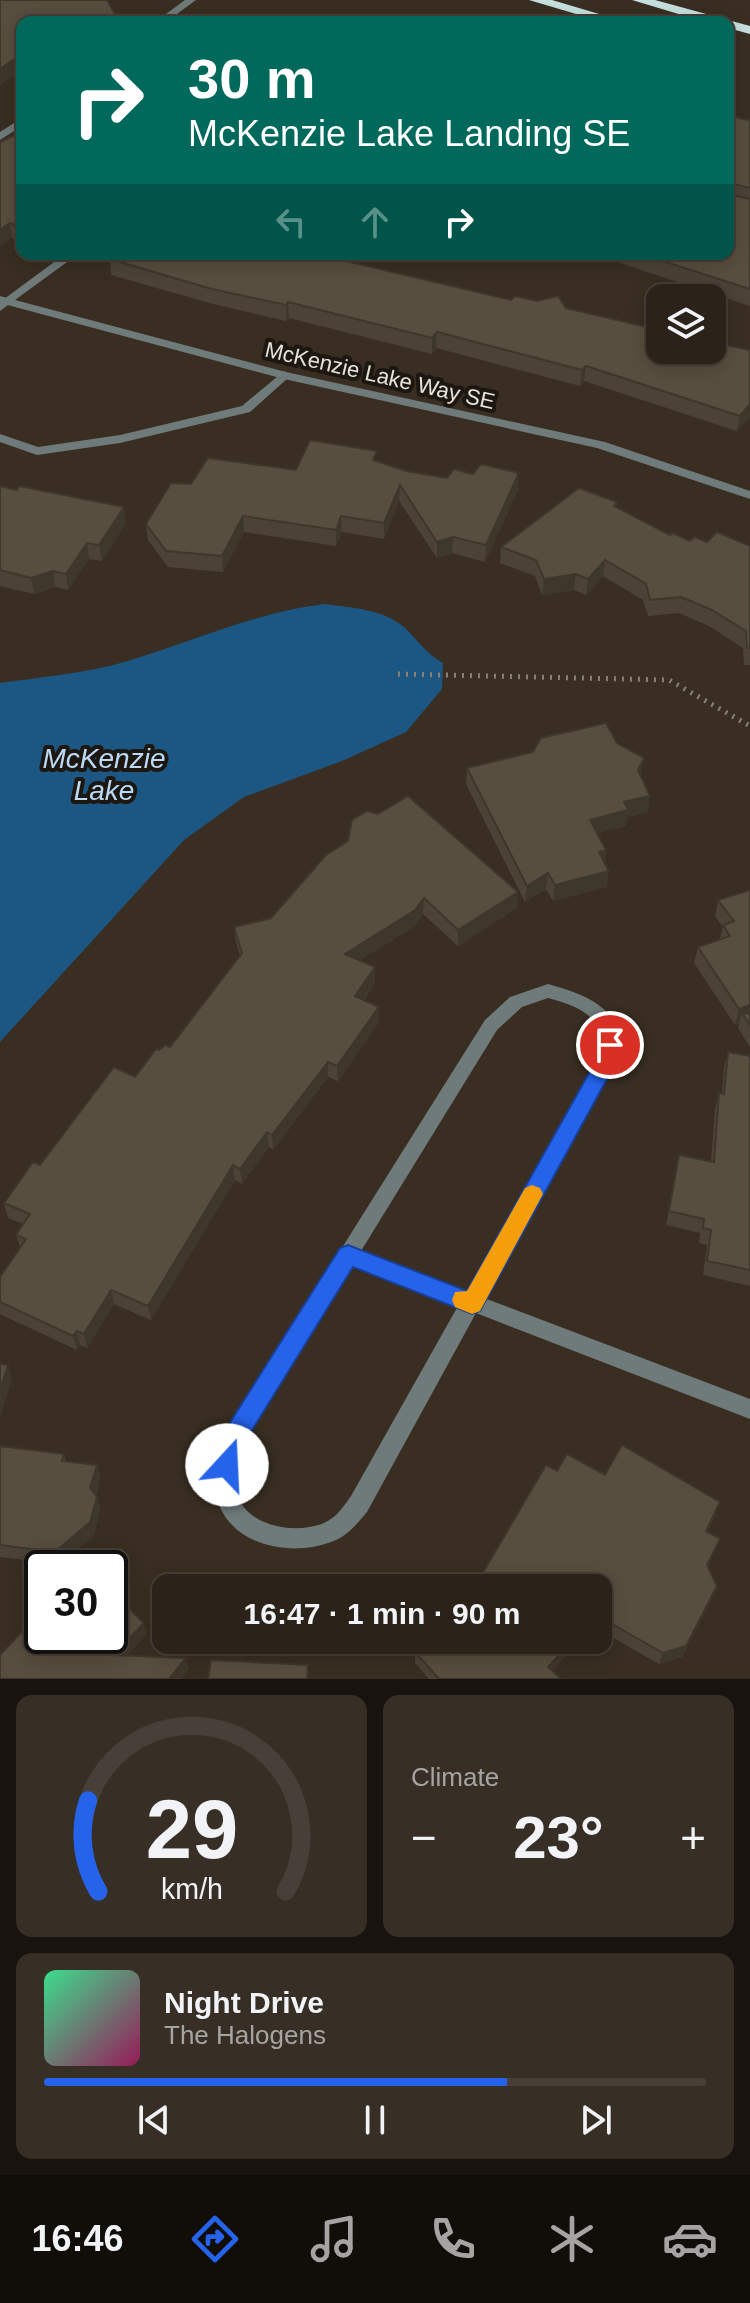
<!DOCTYPE html>
<meta charset="utf-8">
<style>
:root{--surface:#2b2219;--page:#372f26;--text:#f1f3f6;--muted:#a6a4a2;--line:#473f38;--accent:#2563eb}
body{margin:0;font-family:Helvetica,sans-serif;background:var(--page);color:var(--text);height:100vh;display:flex;flex-direction:column;font-size:30px;white-space:nowrap}
*{box-sizing:border-box;margin:0}
p{font-size:26px;color:var(--muted)}
.icon{flex:none;width:44px;height:44px;fill:none;stroke:currentColor;stroke-width:2;stroke-linecap:round;stroke-linejoin:round}
.map{position:relative;height:1679px;overflow:hidden}
.drawer{display:flex;flex-direction:column;gap:16px;padding:16px;background:#18130e;flex:1}
.drawer>*{flex:none}
.banner{position:absolute;left:16px;top:16px;width:718px;height:244px;border-radius:16px;box-shadow:0 4px 20px #0003,0 0 0 2px var(--line);background:#00695c;color:#fff;overflow:hidden}
.controls{position:absolute;left:646px;top:284px;display:grid;gap:16px}
.controls a{display:grid;place-items:center;width:80px;height:80px;border-radius:16px;background:var(--surface);box-shadow:0 4px 20px #0003,0 0 0 2px var(--line);font-size:40px}
.speed{position:absolute;left:24px;top:1550px;display:flex;gap:16px;font-size:40px;font-weight:700;text-align:center}
.speed>*{display:grid;place-content:center;width:104px;height:104px;border-radius:50%;background:var(--surface);box-shadow:0 4px 20px #0003,0 0 0 2px var(--line);line-height:1}
.speed .limit{border:4px solid #111;border-radius:12px;background:#fff;color:#111}
.pin{position:absolute;display:grid;place-items:center;width:68px;height:68px;color:#fff;margin:-34px;border:4px solid #fff;border-radius:50%;box-shadow:0 2px 8px #0007}
.me{position:absolute;width:88px;margin:-44px;rotate:20deg;stroke-linejoin:round;filter:drop-shadow(0 0 6px #0008)}
.turn{display:flex;align-items:center;gap:28px;height:168px;padding:0 40px;font-size:36px}
.turn .icon{width:104px;height:104px;stroke-width:2.5}
.turn b{display:block;font-size:56px;line-height:68px}
.lanes{display:flex;align-items:center;height:76px;padding:0 40px;background:#0003;justify-content:center;gap:40px;direction:ltr}
.lanes .off{opacity:.35}
.big{font-size:60px;font-weight:700;line-height:1.1}
.drawer .widget{flex:1;display:flex;flex-direction:column;justify-content:center;gap:12px;min-width:0;padding:0 28px;border-radius:16px;background:var(--page)}
.drawer .dial{align-items:center;gap:0}
.dial svg{height:208px;overflow:visible;fill:none;stroke:var(--line);stroke-width:7;stroke-linecap:round;text-anchor:middle}
.dial text{fill:var(--text);stroke:none}
.song{display:flex;align-items:center;gap:24px}
.cover{width:96px;height:96px;border-radius:12px;background:linear-gradient(135deg,hsl(150 70% 55%),hsl(330 70% 35%))}
.played{height:8px;border-radius:4px;background:linear-gradient(90deg,var(--accent) 70%,var(--line) 70%)}
.keys{display:flex;justify-content:space-around;direction:ltr}
.heat{display:flex;justify-content:space-between;align-items:center;font-size:44px;direction:ltr}
.drawer .tiles{flex:1;display:grid;gap:16px;grid-template-columns:1fr 1fr}
.widget:last-child{grid-column:span 2}
.trip{position:absolute;left:152px;top:1574px;width:460px;height:80px;border-radius:16px;background:var(--surface);box-shadow:0 4px 20px #0003,0 0 0 2px var(--line);font-weight:700;line-height:80px;text-align:center}
.dock{display:flex;height:128px;justify-content:space-around;align-items:center;background:#110e0a;color:var(--muted)}
.dock .icon{width:56px;height:56px}
.dock .on{color:var(--accent)}
.dock b{font-size:36px;color:var(--text)}
.map>svg:first-child{display:block}
.water{fill:#1c5784}
.lines{fill:none;stroke-linecap:round;stroke-linejoin:round}
.path{stroke:#8a8176;stroke-width:5;stroke-dasharray:2 6;stroke-linecap:butt}
.service{fill:#6f7a7a;fill-rule:evenodd}
.minor{fill:#6f7a7a;fill-rule:evenodd}
.tertiary{fill:#6f7a7a;fill-rule:evenodd}
.motorway{fill:#c6e0e0;fill-rule:evenodd}
.wall{fill:#4c4336}
.shaded-wall{fill:#3e372c}
.building{fill:#584e3f;stroke:#3e372c;stroke-width:2}
.route{fill:#2563eb;stroke:#184099;stroke-width:2}
.slow{fill:#f59e0b}
.labels{text-anchor:middle;stroke-width:8;stroke-linejoin:round;paint-order:stroke}
.far-street-label{font-size:22px;fill:#e9e2d9;stroke:#1c1711}
.water-label{font-size:28px;font-style:italic;fill:#bbd9f5;stroke:#1c1711}
</style>
<div class="map">
<svg width="750" height="1679" viewBox="0 0 750 1679">
<rect width="100%" height="100%" fill="#392e21"/>
<path class="water" d="M325,604C352,608 384,609 405,628C418,641 427,654 443,663L442,689L406,732L342,761L244,797L184,840L0,1042V683C43,677 87,673 128,661C194,641 257,612 325,604Z"/>
<g class="lines">
<polyline class="path" points="398,674 669,680 750,726"/>
<g class="service">
<polygon points="185,0 196,0 166,22 155,22"/>
<polygon points="22,118 22,126 0,140 0,132"/>
</g>
<g class="minor">
<polygon points="65,254 78,254 0,311 0,302"/>
<polygon points="284,371 290,375 288,378 250,412 120,443 37,455 0,442 0,434 38,447 120,435 242,406"/>
<path d="M548,984C596,997 636,1016 608,1073L484,1298L750,1399V1419L476,1313L367,1512C359,1521 351,1532 340,1538C294,1562 216,1545 215,1483C214,1462 223,1442 232,1423L485,1020L510,997ZM548,998C589,1009 609,1021 594,1066L467,1291L361,1251L497,1030L522,1007ZM352,1265L458,1306L351,1496C344,1506 336,1518 324,1523C298,1534 252,1528 239,1499C231,1480 239,1455 246,1437Z"/>
</g>
<polygon class="tertiary" points="0,296 286,372 605,442 750,491 750,499 597,448 284,379 0,303"/>
<g class="motorway">
<polygon points="529,0 552,0 626,22 603,22"/>
<polygon points="632,0 655,0 750,26 750,34 728,28 728,22 705,22"/>
</g>
</g>
<g class="wall">
<polygon points="0,0 116,16 117,22 22,22 22,70 0,85"/>
<polygon points="728,115 743,119 750,120 750,306 593,254 728,254"/>
<polygon points="22,135 22,242 12,238 0,246 0,142 22,138"/>
<polygon points="110,259 360,264 511,300 566,308 750,417 737,431 584,381 580,386 436,348 432,354 289,318 286,321 213,304 111,275"/>
<polygon points="377,462 406,471 518,490 485,562 452,553 437,558 399,501 384,539 342,532 336,546 244,532 223,572 168,567 148,540 146,524 191,484 296,470"/>
<polygon points="0,486 126,523 102,561 89,559 68,590 55,587 34,594 0,586"/>
<polygon points="617,502 616,507 670,535 690,541 750,546 750,665 744,665 743,648 709,626 679,613 648,616 643,600 603,576 586,595 574,590 542,595 535,576 500,563 501,547"/>
<polygon points="617,743 641,774 640,776 648,812 627,817 626,826 597,833 606,850 605,863 607,887 553,901 546,889 525,902 466,784 467,768"/>
<polygon points="326,855 517,908 458,946 423,914 415,926 360,960 375,983 364,1000 379,1022 338,1081 328,1077 273,1150 269,1147 242,1184 235,1180 151,1320 114,1304 87,1348 80,1345 77,1350 0,1314 0,1277 20,1247 16,1235 23,1224 8,1218 4,1203 40,1165 135,1077 159,1050 170,1047 240,956 236,943 234,927 271,918"/>
<polygon points="750,890 750,1047 738,1028 739,1024 735,1025 694,963 698,947 720,939 723,927 715,916 718,900"/>
<polygon points="728,1052 750,1056 750,1286 703,1275 707,1245 699,1243 700,1233 666,1225 679,1155 711,1162 715,1109 719,1093 722,1094 724,1067"/>
<polygon points="0,1446 64,1454 66,1461 97,1465 100,1478 96,1495 100,1509 94,1535 60,1564 0,1557"/>
<polygon points="557,1471 605,1475 716,1514 707,1531 720,1539 708,1566 712,1598 682,1657 659,1664 598,1629 598,1588 478,1581"/>
<polygon points="426,1640 580,1640 552,1671 561,1679 429,1679 415,1663 415,1652"/>
</g>
<g class="shaded-wall">
<polygon points="81,15 82,22 70,22"/>
<polygon points="22,54 22,70 0,85 0,69"/>
<polygon points="10,223 12,238 0,246 0,230"/>
<polygon points="354,254 372,254 346,276 346,261"/>
<polygon points="288,302 289,318 286,321 286,305"/>
<polygon points="437,332 436,348 432,354 432,338"/>
<polygon points="586,366 584,381 580,386 582,370"/>
<polygon points="750,404 750,417 737,431 740,416"/>
<polygon points="519,473 518,490 485,562 486,545"/>
<polygon points="400,485 399,501 384,539 384,523"/>
<polygon points="124,507 126,523 102,561 99,545"/>
<polygon points="243,516 244,532 223,572 222,556"/>
<polygon points="341,516 342,532 336,546 336,530"/>
<polygon points="453,537 452,553 437,558 437,542"/>
<polygon points="87,543 89,559 68,590 66,574"/>
<polygon points="605,560 603,576 586,595 588,579"/>
<polygon points="53,571 55,587 34,594 31,578"/>
<polygon points="576,574 574,590 542,595 544,579"/>
<polygon points="644,758 641,774 635,786 638,770"/>
<polygon points="650,796 648,812 627,817 626,826 587,836 590,820 624,802"/>
<polygon points="606,850 604,866 599,852"/>
<polygon points="609,871 607,887 553,901 555,885"/>
<polygon points="548,873 546,889 525,902 527,886"/>
<polygon points="518,892 517,908 458,946 458,930"/>
<polygon points="424,898 423,914 415,926 345,969 345,954"/>
<polygon points="375,967 375,983 355,1011 355,996"/>
<polygon points="750,1005 750,1020 742,1013 739,1024 735,1025 739,1009"/>
<polygon points="379,1007 379,1022 338,1081 337,1066"/>
<polygon points="328,1062 328,1077 273,1150 272,1135"/>
<polygon points="267,1132 269,1147 242,1184 240,1169"/>
<polygon points="233,1165 235,1180 151,1320 148,1306"/>
<polygon points="111,1290 114,1304 87,1348 84,1334"/>
<polygon points="77,1331 80,1345 77,1350 73,1336"/>
<polygon points="8,1365 12,1379 0,1419 0,1390"/>
<polygon points="97,1465 100,1478 94,1500 90,1488"/>
<polygon points="97,1497 100,1509 94,1535 60,1564 55,1552"/>
<polygon points="717,1586 682,1657 659,1664 663,1653"/>
<polygon points="144,1623 147,1634 118,1666 114,1655"/>
<polygon points="573,1640 580,1640 545,1678 548,1667"/>
<polygon points="186,1658 189,1669 181,1679 169,1679"/>
</g>
<g class="building">
<polygon points="0,0 107,0 116,16 81,15 70,22 22,22 22,54 0,69"/>
<polygon points="728,115 743,119 750,120 750,188 729,183 728,194"/>
<polygon points="22,135 22,228 10,223 0,230 0,142 12,136 22,138"/>
<polygon points="728,194 750,199 750,289 641,254 728,254"/>
<polygon points="116,254 354,254 346,261 511,300 515,296 537,301 558,296 566,308 660,330 660,350 712,350 712,342 750,350 750,404 740,416 586,366 582,370 437,332 432,338 288,302 286,305 212,289 110,259"/>
<polygon points="310,440 377,451 373,460 406,471 447,478 454,469 473,474 481,464 519,473 486,545 453,537 437,542 400,485 384,523 341,516 336,530 243,516 222,556 166,551 146,524 171,483 191,484 208,458 296,470"/>
<polygon points="0,486 17,490 19,486 124,507 99,545 87,543 66,574 53,571 31,578 0,570"/>
<polygon points="579,488 617,502 614,506 670,535 673,533 690,541 695,537 707,542 717,532 750,546 750,648 747,648 746,631 712,610 681,597 650,600 646,584 605,560 588,579 576,574 544,579 536,560 501,547"/>
<polygon points="606,723 617,743 644,758 638,770 650,796 624,802 628,810 590,820 606,850 599,852 609,871 555,885 548,873 527,886 467,768 533,752 541,738"/>
<polygon points="408,796 518,892 458,930 424,898 415,910 345,954 375,967 355,996 379,1007 337,1066 328,1062 272,1135 267,1132 240,1169 233,1165 148,1306 111,1290 84,1334 77,1331 73,1336 0,1302 0,1277 26,1239 16,1235 30,1214 4,1203 33,1162 40,1165 114,1067 135,1077 156,1049 159,1050 165,1045 170,1047 242,953 234,927 271,918 326,855 348,841 352,820 367,811 378,814"/>
<polygon points="750,890 750,1005 739,1009 698,947 730,936 723,925 734,921 718,900"/>
<polygon points="742,1013 750,1014 750,1025"/>
<polygon points="728,1052 750,1056 750,1270 707,1261 711,1230 703,1228 704,1219 669,1211 679,1155 714,1162 719,1093 724,1094"/>
<polygon points="0,1364 8,1365 0,1390"/>
<polygon points="622,1445 720,1502 706,1531 720,1539 707,1565 717,1586 686,1646 663,1653 598,1616 598,1588 472,1588 478,1581 546,1465 557,1471 567,1454 605,1475"/>
<polygon points="0,1446 64,1454 62,1461 97,1465 90,1488 97,1497 90,1522 55,1552 0,1545"/>
<polygon points="110,1590 144,1623 114,1655 186,1658 169,1679 0,1679 0,1655 42,1610 42,1636 110,1636"/>
<polygon points="426,1640 573,1640 548,1667 561,1679 439,1679 415,1652"/>
<polygon points="211,1660 308,1665 307,1679 208,1679"/>
</g>
<polygon class="route" points="610,1036 618,1039 620,1045 613,1068 480,1311 472,1314 353,1267 249,1435 235,1473 227,1477 218,1473 215,1465 231,1421 340,1248 348,1245 467,1291 593,1066 603,1039"/>
<polygon class="slow" points="532,1185 540,1188 543,1194 480,1311 472,1314 455,1307 452,1300 455,1292 467,1291 525,1188"/>
<g class="labels">
<g class="far-street-label">
<text transform="translate(380 375) rotate(13)" y="8">McKenzie Lake Way SE</text>
</g>
<g class="water-label">
<text x="104" y="768">McKenzie<tspan x="104" dy="32">Lake</tspan></text>
</g>
</g>
</svg>
<div class="controls">
<a><svg class="icon" aria-label="layers" viewBox="0 0 24 24"><path d="M12 4l9 5-9 5-9-5zM3 14l9 5 9-5"/></svg></a>
</div>
<div class="speed"><div class="limit">30</div></div>
<div class="pin" style="left:610px;top:1045px;background:#d93025"><svg class="icon" aria-label="arrive" viewBox="0 0 24 24"><path d="M6 21V4h12l-3 4 3 4H6"/></svg></div>
<svg class="me" style="left:227px;top:1465px" viewBox="-20 -20 40 40"><circle r="19" fill="#fff"/><path d="M0-13L10 11 0 6-10 11z" fill="#2563eb"/></svg>
<div class="trip">16:47 · 1 min · 90 m</div>
<div class="banner">
<div class="turn"><svg class="icon" aria-label="right" viewBox="0 0 24 24"><path d="M7 20v-9h11M14 6l5 5-5 5"/></svg><div><b>30 m</b>McKenzie Lake Landing SE</div></div>
<div class="lanes"><svg class="icon off" aria-label="left" viewBox="0 0 24 24"><path d="M17 20v-9H6M10 6l-5 5 5 5"/></svg><svg class="icon off" aria-label="ahead" viewBox="0 0 24 24"><path d="M12 20V5M6 11l6-6 6 6"/></svg><svg class="icon" aria-label="right" viewBox="0 0 24 24"><path d="M7 20v-9h11M14 6l5 5-5 5"/></svg></div>
</div>
</div>
<section class="drawer">
<div class="tiles">
<div class="widget dial"><svg viewBox="0 0 100 80">
<path d="M14 69A42 42 0 1 1 86 69"/>
<path d="M14 69A42 42 0 0 1 10 34" stroke="#2563eb"/>
<text x="50" y="56" font-size="32" font-weight="700">29</text>
<text x="50" y="72" font-size="11">km/h</text>
</svg></div>
<div class="widget"><p>Climate</p>
<div class="heat"><a>−</a><b class="big">23°</b><a>+</a></div>
</div>
<div class="widget">
<div class="song"><i class="cover"></i><div><b>Night Drive</b><p>The Halogens</p></div></div>
<div class="played"></div>
<div class="keys"><svg class="icon" aria-label="previous" viewBox="0 0 24 24"><path d="M18 5L8 12l10 7zM5 5v14"/></svg><svg class="icon" aria-label="pause" viewBox="0 0 24 24"><path d="M8 5v14M16 5v14"/></svg><svg class="icon" aria-label="next" viewBox="0 0 24 24"><path d="M6 5l10 7-10 7zM19 5v14"/></svg></div>
</div>
</div>
</section>
<nav class="dock">
<b>16:46</b>
<svg class="icon on" aria-label="directions" viewBox="0 0 24 24"><path d="M12 3l9 9-9 9-9-9zM9 14v-3h6M13 9l2 2-2 2"/></svg>
<svg class="icon" aria-label="music" viewBox="0 0 24 24"><path d="M9 18V5l10-2v13"/><circle cx="6" cy="18" r="3"/><circle cx="16" cy="16" r="3"/></svg>
<svg class="icon" aria-label="phone" viewBox="0 0 24 24"><path d="M5 4h4l2 5-3 2q2 4 5 5l2-3 5 2v4C11 20 4 13 5 4z"/></svg>
<svg class="icon" aria-label="climate" viewBox="0 0 24 24"><path d="M12 3v18M4 7l16 10M4 17L20 7"/></svg>
<svg class="icon" aria-label="car" viewBox="0 0 24 24"><path d="M5 17H2v-5l4-1 3-4h7l3 4 3 1v5h-3M9 17h6M6 11h13"/><circle cx="7" cy="17" r="2"/><circle cx="17" cy="17" r="2"/></svg>
</nav>
